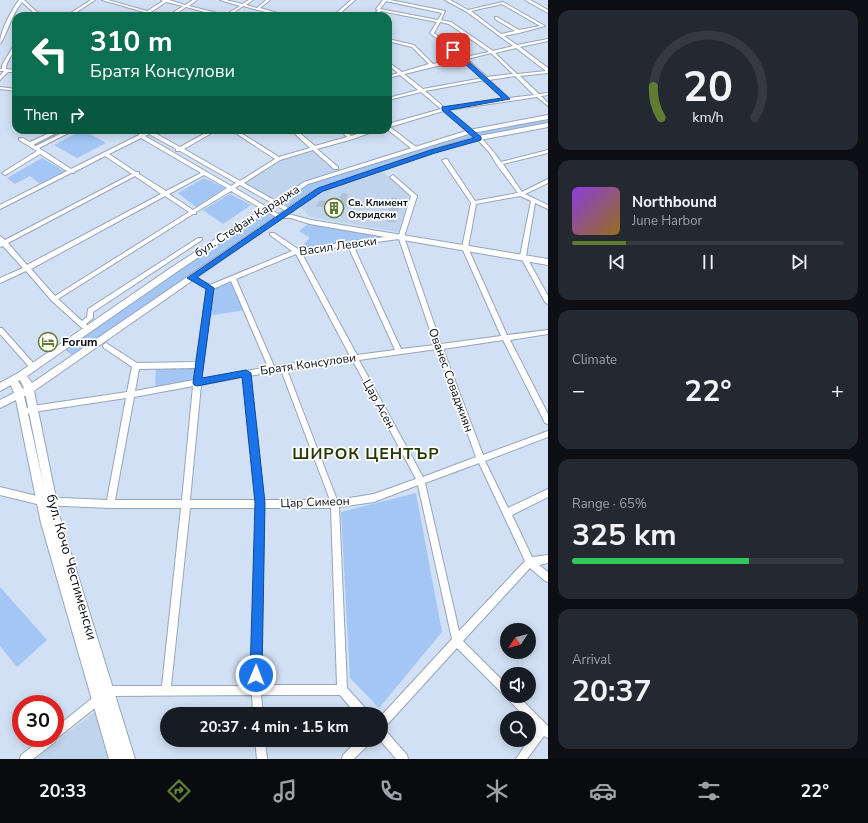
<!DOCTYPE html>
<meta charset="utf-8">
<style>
:root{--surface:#171b24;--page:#242831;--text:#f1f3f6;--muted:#9ea1a6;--line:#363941;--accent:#5e7c32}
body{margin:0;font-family:"Nunito Sans",sans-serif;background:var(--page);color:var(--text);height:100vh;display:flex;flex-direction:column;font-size:15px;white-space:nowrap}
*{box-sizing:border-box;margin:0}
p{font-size:13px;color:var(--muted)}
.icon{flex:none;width:22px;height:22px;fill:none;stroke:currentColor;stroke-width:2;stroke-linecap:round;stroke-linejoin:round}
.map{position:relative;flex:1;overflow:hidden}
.sheet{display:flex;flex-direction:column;gap:10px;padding:10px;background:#0d0f14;width:320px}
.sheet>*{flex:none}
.guide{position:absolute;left:12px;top:12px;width:380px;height:122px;border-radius:12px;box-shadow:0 2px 10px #0003;background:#0b6e4f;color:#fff;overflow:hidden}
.needle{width:26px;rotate:235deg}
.controls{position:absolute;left:500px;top:623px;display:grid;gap:8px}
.controls a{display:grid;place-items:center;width:36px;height:36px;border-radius:50%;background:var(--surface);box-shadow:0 2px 10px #0003;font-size:20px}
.speed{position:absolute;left:12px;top:695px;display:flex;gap:8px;font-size:20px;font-weight:700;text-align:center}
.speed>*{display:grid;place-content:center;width:52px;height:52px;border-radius:50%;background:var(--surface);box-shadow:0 2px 10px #0003;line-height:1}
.speed .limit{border:6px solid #d22;background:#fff;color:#111}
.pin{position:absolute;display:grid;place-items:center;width:34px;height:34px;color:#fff;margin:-17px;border-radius:8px;box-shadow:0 2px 6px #0006}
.me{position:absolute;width:44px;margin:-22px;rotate:1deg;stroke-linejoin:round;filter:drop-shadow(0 0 3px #0008)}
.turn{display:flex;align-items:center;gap:14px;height:84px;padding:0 12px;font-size:18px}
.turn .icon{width:52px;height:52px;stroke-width:2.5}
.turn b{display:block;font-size:28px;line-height:34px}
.then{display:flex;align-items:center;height:38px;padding:0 12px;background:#0003;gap:8px;font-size:15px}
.big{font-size:30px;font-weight:700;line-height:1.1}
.sheet .tile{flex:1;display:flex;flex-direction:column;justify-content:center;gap:6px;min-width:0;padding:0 14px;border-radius:12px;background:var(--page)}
.sheet .dial{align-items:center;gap:0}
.dial svg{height:104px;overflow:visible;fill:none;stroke:var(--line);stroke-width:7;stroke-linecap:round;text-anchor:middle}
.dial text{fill:var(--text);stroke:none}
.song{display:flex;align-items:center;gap:12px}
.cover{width:48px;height:48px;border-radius:6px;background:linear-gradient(135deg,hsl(270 70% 55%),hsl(40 70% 35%))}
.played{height:4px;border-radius:2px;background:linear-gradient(90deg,var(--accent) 20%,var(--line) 20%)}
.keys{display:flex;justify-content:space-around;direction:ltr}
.heat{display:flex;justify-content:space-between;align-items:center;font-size:22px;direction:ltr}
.charge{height:6px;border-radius:3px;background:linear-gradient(90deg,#34c759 65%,var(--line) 0)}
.trip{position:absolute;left:160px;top:707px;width:228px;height:40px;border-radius:20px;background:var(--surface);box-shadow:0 2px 10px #0003;font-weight:700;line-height:40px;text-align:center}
.tabs{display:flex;height:64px;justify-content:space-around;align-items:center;background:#090b0e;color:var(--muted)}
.tabs .icon{width:28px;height:28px}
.tabs .on{color:var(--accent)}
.tabs b{font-size:18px;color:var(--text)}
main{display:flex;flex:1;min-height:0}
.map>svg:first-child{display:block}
.built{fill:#c1d4ee}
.green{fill:#a3c6f5}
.building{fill:#b2c1d4}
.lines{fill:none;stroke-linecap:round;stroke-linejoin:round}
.street-casing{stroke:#97a5b8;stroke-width:2}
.secondary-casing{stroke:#97a5b8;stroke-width:2}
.street{fill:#fff;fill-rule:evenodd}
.secondary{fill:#fff;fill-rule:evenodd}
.route{fill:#1a73e8;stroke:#114b97}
.labels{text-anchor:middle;stroke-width:3.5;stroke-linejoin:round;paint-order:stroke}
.far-poi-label{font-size:10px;font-weight:bold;fill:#0a0e15;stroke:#fff;text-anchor:start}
.street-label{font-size:12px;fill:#0a0e15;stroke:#fff}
.poi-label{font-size:12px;font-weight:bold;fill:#0a0e15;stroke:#fff;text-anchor:start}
.near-street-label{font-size:14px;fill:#0a0e15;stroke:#fff}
.district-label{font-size:16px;font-weight:bold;letter-spacing:1px;fill:#273a03;stroke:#fff}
</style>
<main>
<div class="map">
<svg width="548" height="759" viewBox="0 0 548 759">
<rect width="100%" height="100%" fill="#d1e0f4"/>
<g class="built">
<polygon points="314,149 340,171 306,183 276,203 241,183 278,159"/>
<polygon points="383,172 409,196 399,232 310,217 300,206 323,192"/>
<polygon points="97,710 109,759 34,759"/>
</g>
<g class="green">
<polygon points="548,118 548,123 481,136 476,131"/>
<polygon points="83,130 106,143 77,158 54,145"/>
<polygon points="469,132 474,137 316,188 289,207 281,202 309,183"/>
<polygon points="42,158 66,172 41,185 30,176 15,184 7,178"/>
<polygon points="204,178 225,188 196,207 178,193"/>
<polygon points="230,194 251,205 223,224 203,210"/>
<polygon points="266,209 278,216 75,358 62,347"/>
<polygon points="310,222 401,237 297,251 310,238 299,231"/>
<polygon points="233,279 246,310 206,316 210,288"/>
<polygon points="199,365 197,383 155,390 156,366"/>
<polygon points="416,493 442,632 379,708 350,678 341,512"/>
<polygon points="0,587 47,640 17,667 0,646"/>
</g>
<g class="building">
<polygon points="342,193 348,194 345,209 340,208 339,211 316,206 320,200 338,204"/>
<polygon points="392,197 401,199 395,223 386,221"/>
</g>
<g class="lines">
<g class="street-casing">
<g id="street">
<path d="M19,0H24L37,12V16H33L34,13L22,2C12,14 9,29 1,43H0C0,32 12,9 19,0Z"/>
<polygon points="91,0 95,0 71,16 66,16"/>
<polygon points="102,0 108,0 147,11 163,1 161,0 169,0 185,5 193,0 197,0 189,6 225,15 240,6 220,0 226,0 242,4 249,0 253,0 246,5 257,8 266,0 270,0 260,8 288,16 281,16 243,6 229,16 220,16 186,7 173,16 168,16 183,6 166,2 151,12 164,16 158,16"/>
<polygon points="351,0 355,0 337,16 333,16"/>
<path d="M383,0H390L445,11L441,20L451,22L493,51L513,46L467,12L445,0H450L468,10L503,2L545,26L519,33L504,36L517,45L548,39V41L520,47L548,68V73L520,76L539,94L548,93V95L541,96L548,103V106L537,97L448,110C468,126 486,140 501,162L548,150V153L503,164L522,192L548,179V183L525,194L548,205V209L535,203L526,256L548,296V304L545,302L520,256L531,201L520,196L476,204L468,248L507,335L548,330V334L510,340L548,414V424L545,423L503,340L443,349L483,455L548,431V437L485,461L508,508L548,489V497L512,515L532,557L548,555V563L539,565L548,572V582L545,581L530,568L463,641L507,685V696H518L548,726V738L544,736L527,759H516L536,729L529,721V718H526L508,699L457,648L385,727L381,728V716L452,639L418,485L374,502L339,507L347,688L367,710L368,714H356L340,695H261L263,714H253L252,695L110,696L56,739L55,742L33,759H20L21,755L43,738H55V728L105,688L108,686H162L181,508H110L41,505L0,495V487L41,497L107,500L126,398L33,412L23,415L20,414L19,412L20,410L33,406L127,392L132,367L104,348L103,346L104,344L106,343L137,363L196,362L207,289L188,277L189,276H193L210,285L292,251L270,235V233H274L298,249L399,235L411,196L391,178L390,177L393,175L417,196L404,237L441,344L501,336L462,248L471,203L442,160L447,159L475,201L518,193L497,165L489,152L477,139L443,111L390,127L416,147V149H412L388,130V124L441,109L421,92L388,100V98L418,90L400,75L388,78V76L398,73L388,65V62L402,72L429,64L412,47L388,41V39L414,45L433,64L461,58L430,33L437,22L381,11L376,16H372L378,10L376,9ZM386,1L442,13L438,20L380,9ZM502,4L540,26L519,30L497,17H495V19L515,31L501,34L471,11ZM440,22L449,24L489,52L465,57L434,33ZM516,48L546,71L517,74L495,53ZM491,53L513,74L487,77L467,59ZM463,60L483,78L423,89L404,74ZM515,76L534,95L509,98L489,80ZM485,80L504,99L445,108L425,91ZM399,239L435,345L401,349L353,245ZM348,246L395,350L357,355L301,252ZM296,254L350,356L274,366L236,279ZM231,281L268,367L201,379L213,289ZM437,349L476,457L423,477L359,360ZM353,361L416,479L374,494L337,500L287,370ZM195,368L194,380L135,391L139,369ZM281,370L330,500H264L250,376ZM243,377L256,500H190L201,385ZM193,386L182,500H115L134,397ZM479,463L525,561L459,631L425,483ZM190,508H256L251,686H171ZM264,508H331L337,685H261Z"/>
<path d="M16,44C16,53 6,59 6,69L16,70V72H8L0,80V76L4,71H0V69H2V65L14,45Z"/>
<polygon points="0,87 16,89 16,91 0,89"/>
<path d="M56,130H62L33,145L36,146L68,130H74L39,148L71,169L139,135V132H145L139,130H155L153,132L180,147L211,130H217L184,149L240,181L275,159L231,130H236L279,157L310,148L291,130H296L315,146L347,137L340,130H345L351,136L370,130H377L353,139L317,149L338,167V169H334L313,150L280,160L244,183L290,209V211H286L240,185L235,188L280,215V217H276L231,191L196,212V214H193L58,299L82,321L87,317L88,309L198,238H202V240L93,312V318L86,324L87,326L86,328H82L52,301L26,271L0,283V278L23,268L3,246L0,247V236L5,240L132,174L105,156L74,172V173H71L0,209V205L67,171L40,154L7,174L5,175L2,173L37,151L19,140V138H23L30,142ZM149,134L176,149V151H180L236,183L231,186L145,136ZM141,138L201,173L166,191L139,174V172H136L109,154ZM204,175L227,188L193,210L169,194ZM135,176L161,194L27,265L8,243ZM165,196L189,212L55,296L31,269Z"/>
<polygon points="0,328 2,328 35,365 36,367 35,369 31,369 0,334"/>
<polygon points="381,729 385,730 407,755 408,759 396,759 380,740 381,740"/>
<polygon points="255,740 265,740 267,759 257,759"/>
<polygon points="358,740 370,740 369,744 354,759 342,759 343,755"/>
</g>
</g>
<g class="secondary-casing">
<g id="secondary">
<polygon points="525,0 530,0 548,10 548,13"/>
<path d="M548,115V119L472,133L308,184L178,271L27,376L32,383L275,217V214H279L313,191L431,150L479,136L548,123V127L480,140L435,152L317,193L288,214L311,220L548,259V265L310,224L291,218H282L34,391L60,518L135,759H109L41,523L16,400L0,408V400L14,393L11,385L0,391V383L18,373L172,267L304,182L469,130ZM20,380L24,388L23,389L18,381ZM24,396H26V397L44,487Z"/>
</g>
</g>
<use href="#street" class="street"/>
<use href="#secondary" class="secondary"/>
</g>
<polygon class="route" points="451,49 455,49 510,99 449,110 481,137 481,140 435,153 323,191 197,277 214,288 202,378 246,370 251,373 265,503 262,675 260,679 256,681 251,679 250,675 255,503 242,377 197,386 194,385 193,383 206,289 187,278 318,188 431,150 474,138 442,110 442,107 502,98 451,51"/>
<defs>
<g id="building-ring" transform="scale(1)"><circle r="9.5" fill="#fff" stroke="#5e7c32" stroke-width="1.5"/><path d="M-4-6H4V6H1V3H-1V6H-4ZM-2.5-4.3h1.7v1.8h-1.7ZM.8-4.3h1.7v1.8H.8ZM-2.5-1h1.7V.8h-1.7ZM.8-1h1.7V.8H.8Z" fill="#5e7c32"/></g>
<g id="hotel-ring" transform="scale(1)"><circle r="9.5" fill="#fff" stroke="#5e7c32" stroke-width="1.5"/><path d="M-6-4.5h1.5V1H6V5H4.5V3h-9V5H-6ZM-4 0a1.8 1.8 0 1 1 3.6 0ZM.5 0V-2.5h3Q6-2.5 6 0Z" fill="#5e7c32"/></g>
</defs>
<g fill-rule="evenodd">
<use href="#building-ring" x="334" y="208"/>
<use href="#hotel-ring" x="48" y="342"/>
</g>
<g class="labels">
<g class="far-poi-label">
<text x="348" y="206">Св. Климент<tspan x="348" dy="12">Охридски</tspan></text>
</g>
<g class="street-label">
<text transform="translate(247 221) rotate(-33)" y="4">бул. Стефан Караджа</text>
<text transform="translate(338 246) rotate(-8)" y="4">Васил Левски</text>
<text transform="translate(308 364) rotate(-8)" y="4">Братя Консулови</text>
<text transform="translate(451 380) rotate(70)" y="4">Ованес Соваджиян</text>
<text transform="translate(379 404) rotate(61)" y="4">Цар Асен</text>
<text transform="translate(315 502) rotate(-2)" y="4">Цар Симеон</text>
</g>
<g class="poi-label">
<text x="62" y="346">Forum</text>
</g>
<g class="near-street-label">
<text transform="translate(72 567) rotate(74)" y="5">бул. Кочо Честименски</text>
</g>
<g class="district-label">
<text x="366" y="459">ШИРОК ЦЕНТЪР</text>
</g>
</g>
</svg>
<div class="controls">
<a><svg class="needle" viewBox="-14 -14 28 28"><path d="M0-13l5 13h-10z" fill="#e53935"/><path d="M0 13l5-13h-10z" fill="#9ea1a6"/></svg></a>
<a><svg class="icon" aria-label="sound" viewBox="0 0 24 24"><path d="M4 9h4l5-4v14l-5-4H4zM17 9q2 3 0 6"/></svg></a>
<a><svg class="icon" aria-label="search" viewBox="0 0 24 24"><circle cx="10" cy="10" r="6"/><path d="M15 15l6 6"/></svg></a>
</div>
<div class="speed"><div class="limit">30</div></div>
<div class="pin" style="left:453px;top:50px;background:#d93025"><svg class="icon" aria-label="arrive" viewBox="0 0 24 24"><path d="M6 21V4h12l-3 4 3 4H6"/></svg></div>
<svg class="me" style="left:256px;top:675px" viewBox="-20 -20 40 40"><circle r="17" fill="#1a73e8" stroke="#fff" stroke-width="3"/><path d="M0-11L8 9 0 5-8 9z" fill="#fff"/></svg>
<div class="trip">20:37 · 4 min · 1.5 km</div>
<div class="guide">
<div class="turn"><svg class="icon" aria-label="left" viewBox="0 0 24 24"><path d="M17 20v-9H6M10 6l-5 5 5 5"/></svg><div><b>310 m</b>Братя Консулови</div></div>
<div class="then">Then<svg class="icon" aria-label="right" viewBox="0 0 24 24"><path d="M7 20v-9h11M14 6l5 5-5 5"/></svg></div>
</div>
</div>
<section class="sheet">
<div class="tile dial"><svg viewBox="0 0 100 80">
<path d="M14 69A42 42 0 1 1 86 69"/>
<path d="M14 69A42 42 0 0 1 8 45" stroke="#5e7c32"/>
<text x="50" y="56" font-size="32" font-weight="700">20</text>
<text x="50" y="72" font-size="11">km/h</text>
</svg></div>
<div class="tile">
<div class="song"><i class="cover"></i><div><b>Northbound</b><p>June Harbor</p></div></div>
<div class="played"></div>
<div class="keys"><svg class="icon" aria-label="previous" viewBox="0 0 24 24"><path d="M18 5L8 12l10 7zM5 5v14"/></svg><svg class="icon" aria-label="pause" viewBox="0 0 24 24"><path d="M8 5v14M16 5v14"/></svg><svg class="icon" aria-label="next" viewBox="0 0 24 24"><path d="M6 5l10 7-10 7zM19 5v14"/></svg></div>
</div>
<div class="tile"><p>Climate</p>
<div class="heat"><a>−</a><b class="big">22°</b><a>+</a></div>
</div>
<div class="tile"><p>Range · 65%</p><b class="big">325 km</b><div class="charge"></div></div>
<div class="tile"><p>Arrival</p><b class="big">20:37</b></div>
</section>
</main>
<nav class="tabs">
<b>20:33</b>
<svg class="icon on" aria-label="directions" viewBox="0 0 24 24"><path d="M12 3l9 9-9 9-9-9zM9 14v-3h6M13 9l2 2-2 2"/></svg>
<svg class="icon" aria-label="music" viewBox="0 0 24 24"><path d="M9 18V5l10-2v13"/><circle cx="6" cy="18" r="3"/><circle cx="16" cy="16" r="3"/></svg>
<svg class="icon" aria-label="phone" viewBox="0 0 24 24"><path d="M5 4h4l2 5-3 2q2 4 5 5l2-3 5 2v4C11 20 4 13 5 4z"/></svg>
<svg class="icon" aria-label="climate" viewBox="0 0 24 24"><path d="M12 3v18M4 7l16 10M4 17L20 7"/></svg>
<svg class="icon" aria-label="car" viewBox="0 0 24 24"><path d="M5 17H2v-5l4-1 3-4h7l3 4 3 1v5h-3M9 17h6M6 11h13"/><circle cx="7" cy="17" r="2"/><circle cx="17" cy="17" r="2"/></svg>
<svg class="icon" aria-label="filters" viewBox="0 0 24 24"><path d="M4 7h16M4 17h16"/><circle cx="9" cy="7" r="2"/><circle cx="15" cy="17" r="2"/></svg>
<b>22°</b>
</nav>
